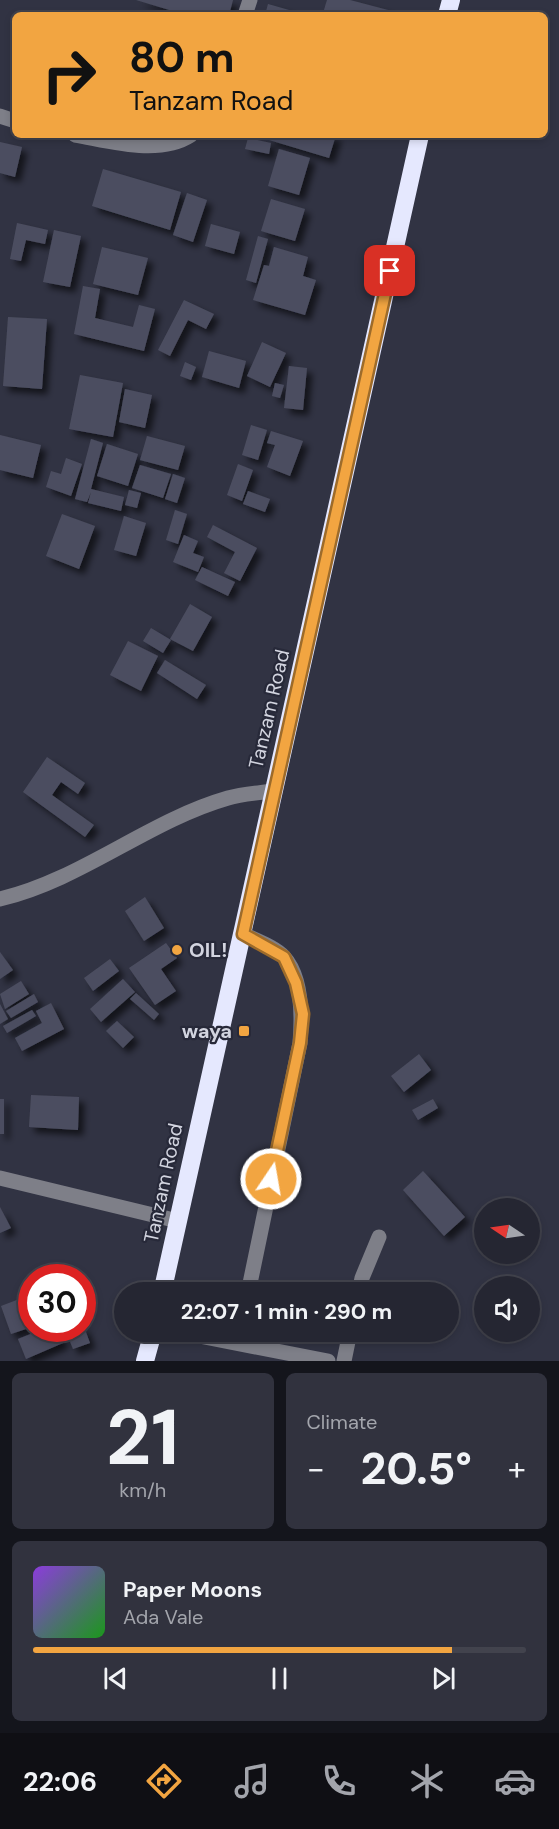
<!DOCTYPE html>
<meta charset="utf-8">
<style>
:root{--surface:#252632;--page:#31323e;--text:#f1f3f6;--muted:#a3a5ac;--line:#42434d;--accent:#f2a541}
body{margin:0;font-family:"DM Sans",sans-serif;background:var(--page);color:var(--text);height:100vh;display:flex;flex-direction:column;font-size:22px;white-space:nowrap}
*{box-sizing:border-box;margin:0}
p{font-size:20px;color:var(--muted)}
.icon{flex:none;width:33px;height:33px;fill:none;stroke:currentColor;stroke-width:2;stroke-linecap:round;stroke-linejoin:round}
.map{position:relative;height:1361px;overflow:hidden}
.drawer{display:flex;flex-direction:column;gap:12px;padding:12px;background:#14151c;flex:1}
.drawer>*{flex:none}
.banner{position:absolute;left:12px;top:12px;width:536px;height:126px;border-radius:9px;box-shadow:0 3px 9px #0003,0 0 0 2px var(--line);background:#f2a541;color:#111;overflow:hidden}
.needle{width:39px;rotate:283deg}
.tools{position:absolute;left:474px;top:1198px;display:grid;gap:12px}
.tools a{display:grid;place-items:center;width:66px;height:66px;border-radius:50%;background:var(--surface);box-shadow:0 3px 9px #0003,0 0 0 2px var(--line);font-size:30px}
.speed{position:absolute;left:18px;top:1264px;display:flex;gap:12px;font-size:30px;font-weight:700;text-align:center}
.speed>*{display:grid;place-content:center;width:78px;height:78px;border-radius:50%;background:var(--surface);box-shadow:0 3px 9px #0003,0 0 0 2px var(--line);line-height:1}
.speed .limit{border:9px solid #d22;background:#fff;color:#111}
.pin{position:absolute;display:grid;place-items:center;width:51px;height:51px;color:#fff;margin:-26px;border-radius:12px;box-shadow:0 3px 9px #0006}
.me{position:absolute;width:66px;margin:-33px;rotate:12deg;stroke-linejoin:round;filter:drop-shadow(0 0 4px #0008)}
.turn{display:flex;align-items:center;gap:21px;height:126px;padding:0 18px;font-size:27px}
.turn .icon{width:78px;height:78px;stroke-width:2.5}
.turn b{display:block;font-size:42px;line-height:51px}
.big{font-size:45px;font-weight:700;line-height:1.1}
.drawer .card{flex:1;display:flex;flex-direction:column;justify-content:center;gap:9px;min-width:0;padding:0 21px;border-radius:9px;background:var(--page)}
.drawer .dial{align-items:center;gap:0}
.dial b{font-size:78px;line-height:1}
.song{display:flex;align-items:center;gap:18px}
.cover{width:72px;height:72px;border-radius:9px;background:linear-gradient(135deg,hsl(270 70% 55%),hsl(120 70% 35%))}
.played{height:6px;border-radius:3px;background:linear-gradient(90deg,var(--accent) 85%,var(--line) 85%)}
.keys{display:flex;justify-content:space-around;direction:ltr}
.heat{display:flex;justify-content:space-between;align-items:center;font-size:33px;direction:ltr}
.drawer .tiles{flex:1;display:grid;gap:12px;grid-template-columns:1fr 1fr}
.card:last-child{grid-column:span 2}
.trip{position:absolute;left:114px;top:1282px;width:345px;height:60px;border-radius:30px;background:var(--surface);box-shadow:0 3px 9px #0003,0 0 0 2px var(--line);font-weight:700;line-height:60px;text-align:center}
.tabs{display:flex;height:96px;justify-content:space-around;align-items:center;background:#0f0f14;color:var(--muted)}
.tabs .icon{width:42px;height:42px}
.tabs .active{color:var(--accent)}
.tabs b{font-size:27px;color:var(--text)}
.map>svg:first-child{display:block}
.building{fill:#4c4e60;filter:url(#shadow)}
.lines{fill:none;stroke-linecap:round;stroke-linejoin:round}
.minor{stroke:#7e7f88;stroke-width:15}
.highway{stroke:#e5e8fe;stroke-width:18}
.route-casing{stroke:#9d6b2a;stroke-width:15}
.route{stroke:#f2a541;stroke-width:10}
.poi-dot{fill:#f2a541;stroke:#272939;stroke-width:2}
.labels{text-anchor:middle;stroke-width:4.5;stroke-linejoin:round;paint-order:stroke}
.street-label{font-size:20px;fill:#d2d4df;stroke:#272939}
.poi-label{font-size:20px;font-weight:bold;fill:#d2d4df;stroke:#272939;text-anchor:start}
</style>
<div class="map">
<svg width="559" height="1361" viewBox="0 0 559 1361">
<defs>
<filter id="shadow"><feDropShadow dx="5.5" dy="5.5" stdDeviation="3" flood-color="#0009"/></filter>
</defs>
<rect width="100%" height="100%" fill="#313343"/>
<g class="building">
<polygon points="136,0 233,0 229,15 186,15"/>
<polygon points="327,0 350,0 388,10 387,15 329,15 323,13"/>
<polygon points="268,4 289,10 288,15 265,15"/>
<polygon points="270,135 336,135 329,158 269,140"/>
<polygon points="248,138 271,143 269,154 245,149"/>
<polygon points="0,142 22,147 15,177 0,173"/>
<polygon points="279,149 310,158 299,195 268,186"/>
<polygon points="103,169 181,192 170,230 92,206"/>
<polygon points="187,193 207,200 193,242 173,235"/>
<polygon points="271,199 305,209 295,241 261,231"/>
<polygon points="17,223 48,230 45,244 26,240 21,261 10,259"/>
<polygon points="211,224 240,232 234,254 205,246"/>
<polygon points="54,230 81,236 70,287 43,282"/>
<polygon points="258,236 268,239 256,283 246,280"/>
<polygon points="102,247 148,258 138,295 93,284"/>
<polygon points="274,247 308,257 303,276 316,280 305,315 253,300 264,265 269,266"/>
<polygon points="83,286 100,289 95,318 133,327 139,305 155,309 144,351 74,334"/>
<polygon points="184,300 214,314 206,329 188,320 170,356 158,350"/>
<polygon points="8,317 47,319 42,389 3,386"/>
<polygon points="262,342 286,353 270,387 247,376"/>
<polygon points="209,351 246,361 239,388 202,377"/>
<polygon points="185,362 196,367 191,380 180,376"/>
<polygon points="289,366 307,368 303,410 284,408"/>
<polygon points="80,375 123,383 113,437 69,429"/>
<polygon points="275,383 284,385 280,398 272,396"/>
<polygon points="125,389 152,395 145,428 119,422"/>
<polygon points="251,425 267,430 258,460 242,455"/>
<polygon points="271,431 303,441 290,476 267,467 275,445 267,443"/>
<polygon points="0,435 41,445 33,478 0,470"/>
<polygon points="147,436 185,446 178,470 140,460"/>
<polygon points="91,439 103,443 91,489 124,497 121,511 88,503 91,492 87,502 75,499"/>
<polygon points="107,444 138,454 128,486 97,476"/>
<polygon points="66,458 82,464 71,496 46,487 51,471 61,474"/>
<polygon points="238,464 253,470 242,501 227,495"/>
<polygon points="140,465 171,474 163,498 132,488"/>
<polygon points="173,474 185,478 177,503 165,499"/>
<polygon points="129,490 141,493 137,508 125,505"/>
<polygon points="248,491 270,499 265,512 243,504"/>
<polygon points="175,510 187,514 178,544 166,540"/>
<polygon points="62,514 95,526 79,569 46,556"/>
<polygon points="124,516 146,523 136,556 114,550"/>
<polygon points="213,525 257,548 240,581 224,573 235,552 207,537"/>
<polygon points="184,535 198,541 193,553 204,557 198,572 173,562"/>
<polygon points="202,567 235,582 228,596 195,580"/>
<polygon points="190,604 212,617 193,651 170,639"/>
<polygon points="151,628 171,640 163,653 143,641"/>
<polygon points="128,641 158,656 141,691 110,675"/>
<polygon points="165,660 206,685 197,699 157,673"/>
<polygon points="47,757 85,783 78,794 61,782 52,795 94,825 85,837 23,792"/>
<polygon points="145,897 164,928 144,941 125,911"/>
<polygon points="166,943 177,958 161,969 176,991 155,1005 129,968"/>
<polygon points="0,952 13,970 0,979"/>
<polygon points="110,959 119,971 93,991 84,978"/>
<polygon points="123,979 135,992 101,1022 90,1009"/>
<polygon points="21,981 29,994 5,1009 0,994"/>
<polygon points="136,993 159,1014 154,1020 130,999"/>
<polygon points="34,994 38,1002 11,1018 6,1011"/>
<polygon points="51,1003 64,1029 22,1051 15,1038 42,1023 36,1011"/>
<polygon points="0,1004 8,1019 0,1024"/>
<polygon points="32,1010 36,1016 7,1033 3,1026"/>
<polygon points="117,1021 134,1037 123,1048 106,1031"/>
<polygon points="419,1054 431,1070 404,1092 391,1076"/>
<polygon points="31,1095 79,1097 78,1130 29,1127"/>
<rect x="0" y="1099" width="4" height="35"/>
<polygon points="433,1099 438,1108 418,1120 412,1110"/>
<polygon points="423,1171 465,1217 444,1236 403,1190"/>
<polygon points="0,1207 11,1228 0,1233"/>
<polygon points="65,1272 68,1278 51,1278"/>
<polygon points="22,1298 32,1327 11,1334 1,1306"/>
<polygon points="83,1324 90,1343 73,1349 65,1329 82,1329"/>
<polygon points="43,1329 57,1329 63,1343 26,1359 18,1339"/>
</g>
<g class="lines">
<g class="minor">
<polyline points="245,15 250,0"/>
<polyline points="0,116 15,121"/>
<path d="M75,135C110,141 159,156 191,135"/>
<path d="M0,899C81,880 148,821 228,798C242,794 258,793 273,791"/>
<path d="M243,934C255,940 275,947 284,957C303,978 302,1018 300,1043L248,1293"/>
<polyline points="0,1178 178,1221"/>
<polyline points="359,1293 362,1278 379,1237"/>
<polyline points="179,1332 328,1361"/>
<polyline points="344,1361 350,1332"/>
</g>
<g class="highway">
<polyline points="447,15 451,0"/>
<polyline points="162,1293 420,135"/>
<polyline points="145,1361 153,1332"/>
</g>
</g>
<g class="lines">
<g class="route-casing">
<polyline id="route" points="271,1179 300,1043 303,1014 296,983 284,957 243,934 390,271"/>
</g>
<use href="#route" class="route"/>
</g>
<g class="poi-dot">
<circle cx="177" cy="950" r="6"/>
<rect x="238" y="1025" width="12" height="12" rx="3"/>
</g>
<g class="labels">
<g class="street-label">
<text transform="translate(269 709) rotate(-77)" y="7">Tanzam Road</text>
<text transform="translate(163 1183) rotate(-78)" y="7">Tanzam Road</text>
</g>
<g class="poi-label">
<text x="189" y="957">OIL!</text>
<text x="232" y="1038" text-anchor="end">waya</text>
</g>
</g>
</svg>
<div class="tools">
<a><svg class="needle" viewBox="-14 -14 28 28"><path d="M0-13l5 13h-10z" fill="#e53935"/><path d="M0 13l5-13h-10z" fill="#a3a5ac"/></svg></a>
<a><svg class="icon" aria-label="sound" viewBox="0 0 24 24"><path d="M4 9h4l5-4v14l-5-4H4zM17 9q2 3 0 6"/></svg></a>
</div>
<div class="speed"><div class="limit">30</div></div>
<div class="pin" style="left:390px;top:271px;background:#d93025"><svg class="icon" aria-label="arrive" viewBox="0 0 24 24"><path d="M6 21V4h12l-3 4 3 4H6"/></svg></div>
<svg class="me" style="left:271px;top:1179px" viewBox="-20 -20 40 40"><circle r="17" fill="#f2a541" stroke="#fff" stroke-width="3"/><path d="M0-11L8 9 0 5-8 9z" fill="#fff"/></svg>
<div class="trip">22:07 · 1 min · 290 m</div>
<div class="banner">
<div class="turn"><svg class="icon" aria-label="right" viewBox="0 0 24 24"><path d="M7 20v-9h11M14 6l5 5-5 5"/></svg><div><b>80 m</b>Tanzam Road</div></div>
</div>
</div>
<section class="drawer">
<div class="tiles">
<div class="card dial"><b>21</b><p>km/h</p></div>
<div class="card"><p>Climate</p>
<div class="heat"><a>−</a><b class="big">20.5°</b><a>+</a></div>
</div>
<div class="card">
<div class="song"><i class="cover"></i><div><b>Paper Moons</b><p>Ada Vale</p></div></div>
<div class="played"></div>
<div class="keys"><svg class="icon" aria-label="previous" viewBox="0 0 24 24"><path d="M18 5L8 12l10 7zM5 5v14"/></svg><svg class="icon" aria-label="pause" viewBox="0 0 24 24"><path d="M8 5v14M16 5v14"/></svg><svg class="icon" aria-label="next" viewBox="0 0 24 24"><path d="M6 5l10 7-10 7zM19 5v14"/></svg></div>
</div>
</div>
</section>
<nav class="tabs">
<b>22:06</b>
<svg class="icon active" aria-label="directions" viewBox="0 0 24 24"><path d="M12 3l9 9-9 9-9-9zM9 14v-3h6M13 9l2 2-2 2"/></svg>
<svg class="icon" aria-label="music" viewBox="0 0 24 24"><path d="M9 18V5l10-2v13"/><circle cx="6" cy="18" r="3"/><circle cx="16" cy="16" r="3"/></svg>
<svg class="icon" aria-label="phone" viewBox="0 0 24 24"><path d="M5 4h4l2 5-3 2q2 4 5 5l2-3 5 2v4C11 20 4 13 5 4z"/></svg>
<svg class="icon" aria-label="climate" viewBox="0 0 24 24"><path d="M12 3v18M4 7l16 10M4 17L20 7"/></svg>
<svg class="icon" aria-label="car" viewBox="0 0 24 24"><path d="M5 17H2v-5l4-1 3-4h7l3 4 3 1v5h-3M9 17h6M6 11h13"/><circle cx="7" cy="17" r="2"/><circle cx="17" cy="17" r="2"/></svg>
</nav>
